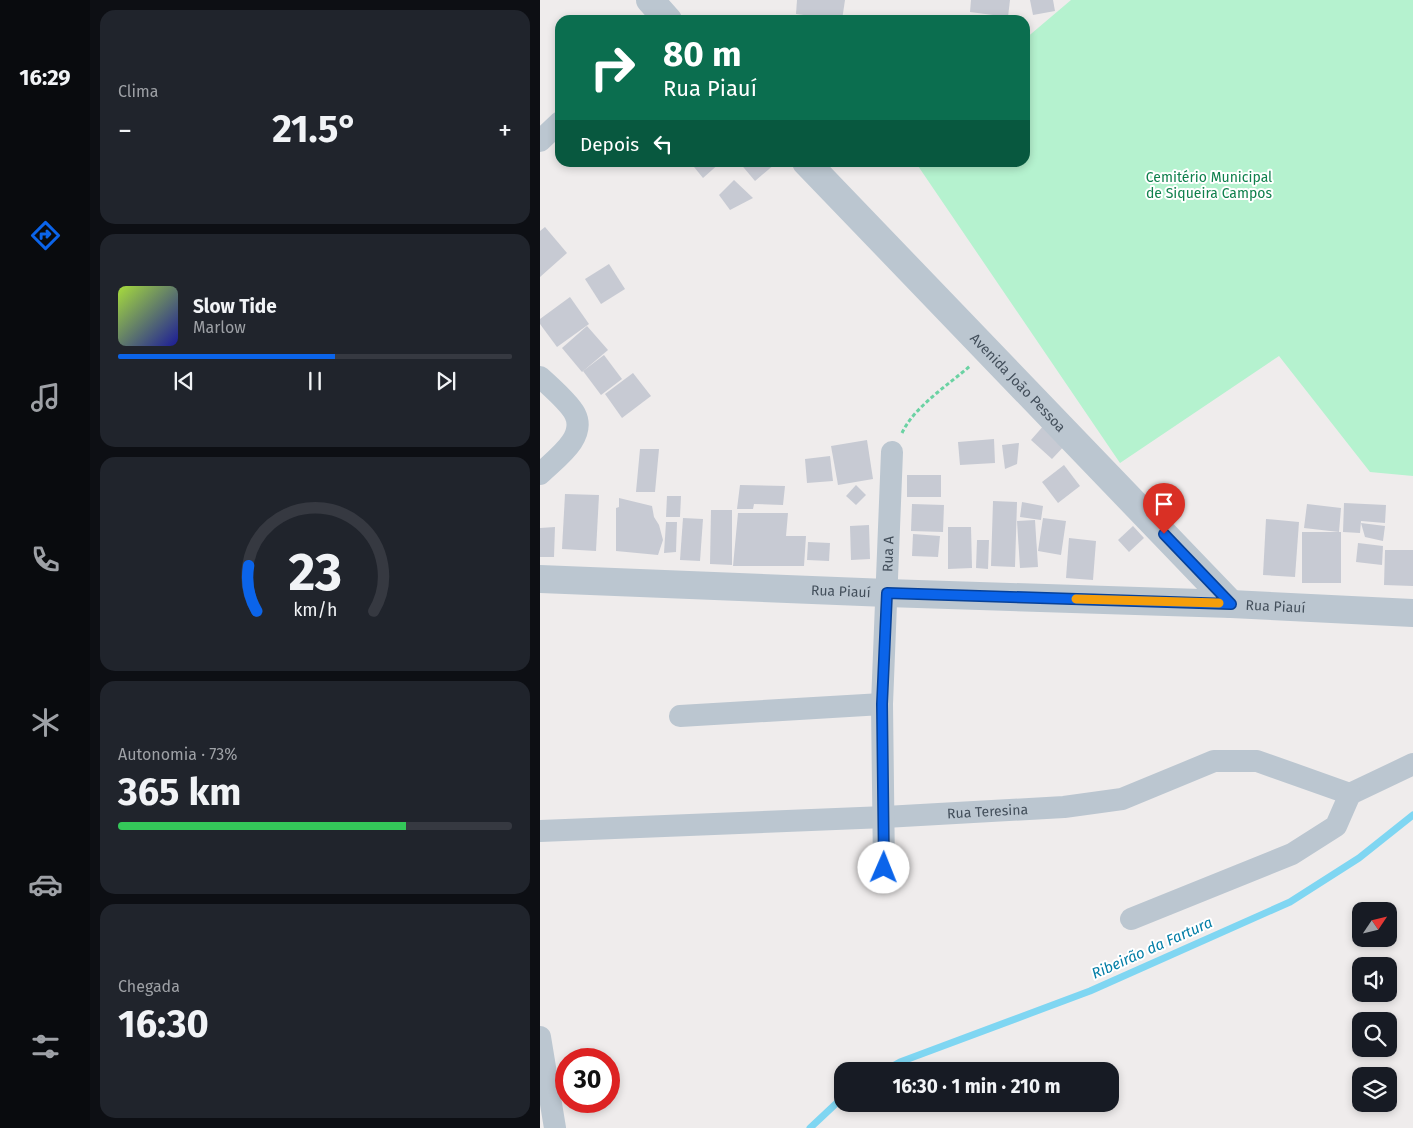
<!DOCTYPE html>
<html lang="pt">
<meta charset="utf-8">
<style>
:root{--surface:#171b24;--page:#20242c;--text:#f1f3f6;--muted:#9ea1a6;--line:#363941;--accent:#0b64ea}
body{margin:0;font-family:"Fira Sans",sans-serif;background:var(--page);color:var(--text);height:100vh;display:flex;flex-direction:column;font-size:19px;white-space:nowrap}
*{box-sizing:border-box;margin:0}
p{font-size:16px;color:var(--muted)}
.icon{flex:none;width:28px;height:28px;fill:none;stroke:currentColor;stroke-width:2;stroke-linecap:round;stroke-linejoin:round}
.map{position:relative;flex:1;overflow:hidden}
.details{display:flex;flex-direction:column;gap:10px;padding:10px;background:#0d0f14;width:450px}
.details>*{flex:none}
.banner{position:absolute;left:15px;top:15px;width:475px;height:152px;border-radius:15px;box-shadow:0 2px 8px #0003;background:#0b6e4f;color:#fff;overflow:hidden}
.needle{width:32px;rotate:55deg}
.buttons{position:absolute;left:812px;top:902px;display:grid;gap:10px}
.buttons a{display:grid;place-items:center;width:45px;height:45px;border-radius:10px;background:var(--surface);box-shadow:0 2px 8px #0003;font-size:25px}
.speed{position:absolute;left:15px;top:1048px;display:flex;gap:10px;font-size:25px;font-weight:700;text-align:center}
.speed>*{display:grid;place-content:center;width:65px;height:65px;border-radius:50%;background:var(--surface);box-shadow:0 2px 8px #0003;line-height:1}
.speed .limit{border:8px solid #d22;background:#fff;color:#111}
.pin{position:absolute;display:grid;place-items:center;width:42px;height:42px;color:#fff;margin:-51px -21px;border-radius:50% 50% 50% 0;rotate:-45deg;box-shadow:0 0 5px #0007}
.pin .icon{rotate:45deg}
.me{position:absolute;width:55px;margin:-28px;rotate:1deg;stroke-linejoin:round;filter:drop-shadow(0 0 4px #0008)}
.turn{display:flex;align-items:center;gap:18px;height:105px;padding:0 25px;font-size:22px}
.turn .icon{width:65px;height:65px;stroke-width:2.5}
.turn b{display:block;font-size:35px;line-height:42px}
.then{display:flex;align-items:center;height:48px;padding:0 25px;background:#0003;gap:10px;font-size:19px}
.big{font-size:38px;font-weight:700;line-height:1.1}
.details .widget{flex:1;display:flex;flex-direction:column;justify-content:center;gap:8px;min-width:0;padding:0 18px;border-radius:15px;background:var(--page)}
.details .dial{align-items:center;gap:0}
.dial svg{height:130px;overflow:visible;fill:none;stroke:var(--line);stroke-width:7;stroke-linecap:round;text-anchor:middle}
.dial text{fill:var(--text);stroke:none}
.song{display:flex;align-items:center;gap:15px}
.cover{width:60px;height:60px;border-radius:8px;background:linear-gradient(135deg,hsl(80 70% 55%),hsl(240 70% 35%))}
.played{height:5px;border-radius:2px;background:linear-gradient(90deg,var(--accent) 55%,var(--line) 55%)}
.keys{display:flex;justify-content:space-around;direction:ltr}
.heat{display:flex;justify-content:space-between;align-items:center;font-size:28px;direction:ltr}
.charge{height:8px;border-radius:4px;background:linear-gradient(90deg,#34c759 73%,var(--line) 0)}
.trip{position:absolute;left:294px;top:1062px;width:285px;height:50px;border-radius:15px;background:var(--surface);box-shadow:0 2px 8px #0003;font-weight:700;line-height:50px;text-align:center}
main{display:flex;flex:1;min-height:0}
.tab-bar{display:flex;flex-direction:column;width:90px;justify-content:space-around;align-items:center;background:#090b0e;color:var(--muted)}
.tab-bar .icon{width:35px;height:35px}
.tab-bar .on{color:var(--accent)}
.tab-bar b{font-size:22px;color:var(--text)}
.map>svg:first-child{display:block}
.green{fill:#b5f2cf}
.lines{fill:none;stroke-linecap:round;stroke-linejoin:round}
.stream{stroke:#7fd6f2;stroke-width:7}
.building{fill:#c7cad3}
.path{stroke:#6bd2a3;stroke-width:3;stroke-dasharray:4 2.5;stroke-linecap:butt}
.minor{stroke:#bbc6d0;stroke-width:22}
.tertiary{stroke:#bbc6d0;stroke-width:28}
.route-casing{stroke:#074198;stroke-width:12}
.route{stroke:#0b64ea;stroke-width:9}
.slow{stroke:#f59e0b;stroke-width:9}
.labels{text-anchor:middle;stroke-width:4;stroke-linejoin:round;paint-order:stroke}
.park-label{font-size:14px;fill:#0f804c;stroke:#fff}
.street-label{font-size:14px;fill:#434f5b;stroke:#fff}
.water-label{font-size:15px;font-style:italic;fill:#037ea7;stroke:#fff}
</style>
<main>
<nav class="tab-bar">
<b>16:29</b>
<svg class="icon on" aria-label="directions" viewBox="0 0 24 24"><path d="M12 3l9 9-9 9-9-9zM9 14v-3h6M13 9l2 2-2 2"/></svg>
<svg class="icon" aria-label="music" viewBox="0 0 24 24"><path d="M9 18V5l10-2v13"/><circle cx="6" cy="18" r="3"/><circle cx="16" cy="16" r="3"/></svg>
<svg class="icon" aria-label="phone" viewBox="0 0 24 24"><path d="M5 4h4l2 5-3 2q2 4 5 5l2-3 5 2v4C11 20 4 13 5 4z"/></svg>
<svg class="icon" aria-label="climate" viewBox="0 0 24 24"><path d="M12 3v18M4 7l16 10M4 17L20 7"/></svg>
<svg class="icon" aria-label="car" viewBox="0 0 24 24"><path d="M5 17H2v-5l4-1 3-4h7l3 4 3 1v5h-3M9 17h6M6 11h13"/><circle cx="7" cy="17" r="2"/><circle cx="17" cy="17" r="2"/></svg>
<svg class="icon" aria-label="filters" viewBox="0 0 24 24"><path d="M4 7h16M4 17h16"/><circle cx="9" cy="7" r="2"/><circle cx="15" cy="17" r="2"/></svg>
</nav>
<section class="details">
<div class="widget"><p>Clima</p>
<div class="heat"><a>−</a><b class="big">21.5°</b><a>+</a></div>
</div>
<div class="widget">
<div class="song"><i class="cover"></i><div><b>Slow Tide</b><p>Marlow</p></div></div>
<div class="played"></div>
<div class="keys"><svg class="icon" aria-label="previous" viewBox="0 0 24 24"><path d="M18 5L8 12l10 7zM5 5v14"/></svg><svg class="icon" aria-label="pause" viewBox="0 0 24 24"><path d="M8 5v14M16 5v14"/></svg><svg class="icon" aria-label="next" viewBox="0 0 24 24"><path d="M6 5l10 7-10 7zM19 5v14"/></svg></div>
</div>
<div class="widget dial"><svg viewBox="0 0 100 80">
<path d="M14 69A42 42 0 1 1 86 69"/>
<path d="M14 69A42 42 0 0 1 9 41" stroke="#0b64ea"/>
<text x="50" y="56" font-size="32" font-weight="700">23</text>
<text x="50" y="72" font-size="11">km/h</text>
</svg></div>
<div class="widget"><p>Autonomia · 73%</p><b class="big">365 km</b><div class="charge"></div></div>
<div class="widget"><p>Chegada</p><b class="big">16:30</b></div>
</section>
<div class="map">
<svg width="873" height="1128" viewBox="0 0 873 1128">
<rect width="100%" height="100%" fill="#efecec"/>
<polygon class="green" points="531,0 873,0 873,476 830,472 739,356 580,463 376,163 485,162 485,39"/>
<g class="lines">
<g class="stream">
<polyline points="344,1071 360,1062 550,991 750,902 819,858 873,815"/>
<polyline points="270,1128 302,1098"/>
</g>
</g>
<g class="building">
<polygon points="257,0 305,0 302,20 256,14"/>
<polygon points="431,0 470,0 468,17 430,12"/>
<polygon points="490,0 513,0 515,11 493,15"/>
<polygon points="150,162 181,162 163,178"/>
<polygon points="199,162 234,162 235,164 215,181"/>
<polygon points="194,180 213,198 190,210 179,195"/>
<polygon points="5,227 27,253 0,277 0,231"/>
<polygon points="69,264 85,289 61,304 45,279"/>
<polygon points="30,297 49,324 17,347 0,324 0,319"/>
<polygon points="47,326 68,350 42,372 22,348"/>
<polygon points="64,355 82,379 61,395 43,371"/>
<polygon points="93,373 111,396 82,418 65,394"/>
<polygon points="505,424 527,443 512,459 491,440"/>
<polygon points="454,439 455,463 420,465 418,442"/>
<polygon points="327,440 333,479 298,485 291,446"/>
<polygon points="479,443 477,464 465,469 462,445"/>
<polygon points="100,449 119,449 115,492 96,492"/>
<polygon points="290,456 293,481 267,483 265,459"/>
<polygon points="524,465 540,486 518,503 502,482"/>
<rect x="367" y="475" width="34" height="22"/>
<polygon points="200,485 245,486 243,505 214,504 213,509 197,509"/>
<polygon points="316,485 326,495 316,505 306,496"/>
<polygon points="25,494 59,495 56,551 22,549"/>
<polygon points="127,496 141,496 140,517 126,517"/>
<polygon points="79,498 112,506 114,517 119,525 123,540 118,555 76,551 76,508 79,507"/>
<polygon points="453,501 477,502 475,567 451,566"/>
<polygon points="482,502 503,506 501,520 480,517"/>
<polygon points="804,503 846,505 845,523 821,521 820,533 803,532"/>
<polygon points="372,504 404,505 403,532 371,531"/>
<polygon points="767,504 801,508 799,532 764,528"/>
<polygon points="171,510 192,510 192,565 170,564"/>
<polygon points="198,513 248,513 246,536 266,536 264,566 193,566"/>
<polygon points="143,518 163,519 160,561 140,560"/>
<polygon points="503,518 526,521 521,555 498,551"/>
<polygon points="726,519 759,522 755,577 723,575"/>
<polygon points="495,520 498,567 480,568 477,521"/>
<polygon points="126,522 137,522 136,552 124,553"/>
<polygon points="821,523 845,526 843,541 825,537"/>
<polygon points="329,525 330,559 311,560 310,526"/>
<polygon points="593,526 604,538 589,552 578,540"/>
<polygon points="15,527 14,557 0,557 0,528"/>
<polygon points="408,527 431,527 432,568 408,569"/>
<rect x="762" y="532" width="39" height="51"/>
<polygon points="373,534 400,536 398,557 372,556"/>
<polygon points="529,538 556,541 553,580 526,578"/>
<polygon points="437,540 449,540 448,569 436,568"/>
<polygon points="268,542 290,543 289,561 267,560"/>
<polygon points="818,543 843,546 842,565 816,562"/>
<polygon points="845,550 873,550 873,586 844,585"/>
</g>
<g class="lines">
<path class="path" d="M362,433C374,407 408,385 430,366"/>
<g class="minor">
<polyline points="0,141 20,122"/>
<path d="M0,377C9,385 30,404 35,414C47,438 15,459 0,474"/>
<polyline points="140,716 342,704"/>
<path id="s1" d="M0,831L345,817L524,807L582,799L674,761H717L810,794L873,764"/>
<path id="s2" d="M344,868L342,704L352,452"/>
<polyline points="591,919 752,854 796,826 810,794"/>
<polyline points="0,1037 15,1128"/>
</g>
<g class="tertiary">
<polyline points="110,0 128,20"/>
<path id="s3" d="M266,162L691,604"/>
<path id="s4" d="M0,579L347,593L691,604L873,613"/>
</g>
</g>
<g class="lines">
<g class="route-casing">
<polyline id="route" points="344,868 342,704 347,593 691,604 624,534"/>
</g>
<use href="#route" class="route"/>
<polyline class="slow" points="536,599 679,603"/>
</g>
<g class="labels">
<g class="park-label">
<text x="669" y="182">Cemitério Municipal<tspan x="669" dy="16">de Siqueira Campos</tspan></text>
</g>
<g class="street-label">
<text dy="5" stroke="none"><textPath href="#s3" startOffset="306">Avenida João Pessoa</textPath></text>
<text dy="5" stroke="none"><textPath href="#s2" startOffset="314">Rua A</textPath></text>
<text dy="5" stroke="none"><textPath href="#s4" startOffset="301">Rua Piauí</textPath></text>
<text dy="5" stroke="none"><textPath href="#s4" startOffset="736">Rua Piauí</textPath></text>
<text dy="5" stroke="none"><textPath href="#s1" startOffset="448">Rua Teresina</textPath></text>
</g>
<g class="water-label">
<text transform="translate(612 948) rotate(-24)" y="5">Ribeirão da Fartura</text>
</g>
</g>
</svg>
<div class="buttons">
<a><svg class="needle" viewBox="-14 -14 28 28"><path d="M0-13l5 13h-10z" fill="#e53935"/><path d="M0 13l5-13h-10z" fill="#9ea1a6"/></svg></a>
<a><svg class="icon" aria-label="sound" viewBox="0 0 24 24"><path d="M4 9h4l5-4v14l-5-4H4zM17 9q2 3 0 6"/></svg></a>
<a><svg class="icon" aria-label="search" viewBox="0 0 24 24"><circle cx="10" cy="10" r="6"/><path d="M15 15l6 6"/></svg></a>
<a><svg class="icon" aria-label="layers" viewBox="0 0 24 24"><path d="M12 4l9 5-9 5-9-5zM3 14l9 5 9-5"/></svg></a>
</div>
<div class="speed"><div class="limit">30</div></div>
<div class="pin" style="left:624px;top:534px;background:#d93025"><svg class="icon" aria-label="arrive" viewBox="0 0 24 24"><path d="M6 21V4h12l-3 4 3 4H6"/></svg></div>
<svg class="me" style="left:344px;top:868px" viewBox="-20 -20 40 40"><circle r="19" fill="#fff"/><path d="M0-13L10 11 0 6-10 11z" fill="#0b64ea"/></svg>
<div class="trip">16:30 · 1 min · 210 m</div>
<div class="banner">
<div class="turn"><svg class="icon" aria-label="right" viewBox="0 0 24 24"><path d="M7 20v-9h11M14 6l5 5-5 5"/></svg><div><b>80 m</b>Rua Piauí</div></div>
<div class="then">Depois<svg class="icon" aria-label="left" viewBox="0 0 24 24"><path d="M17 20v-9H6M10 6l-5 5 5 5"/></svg></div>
</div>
</div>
</main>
